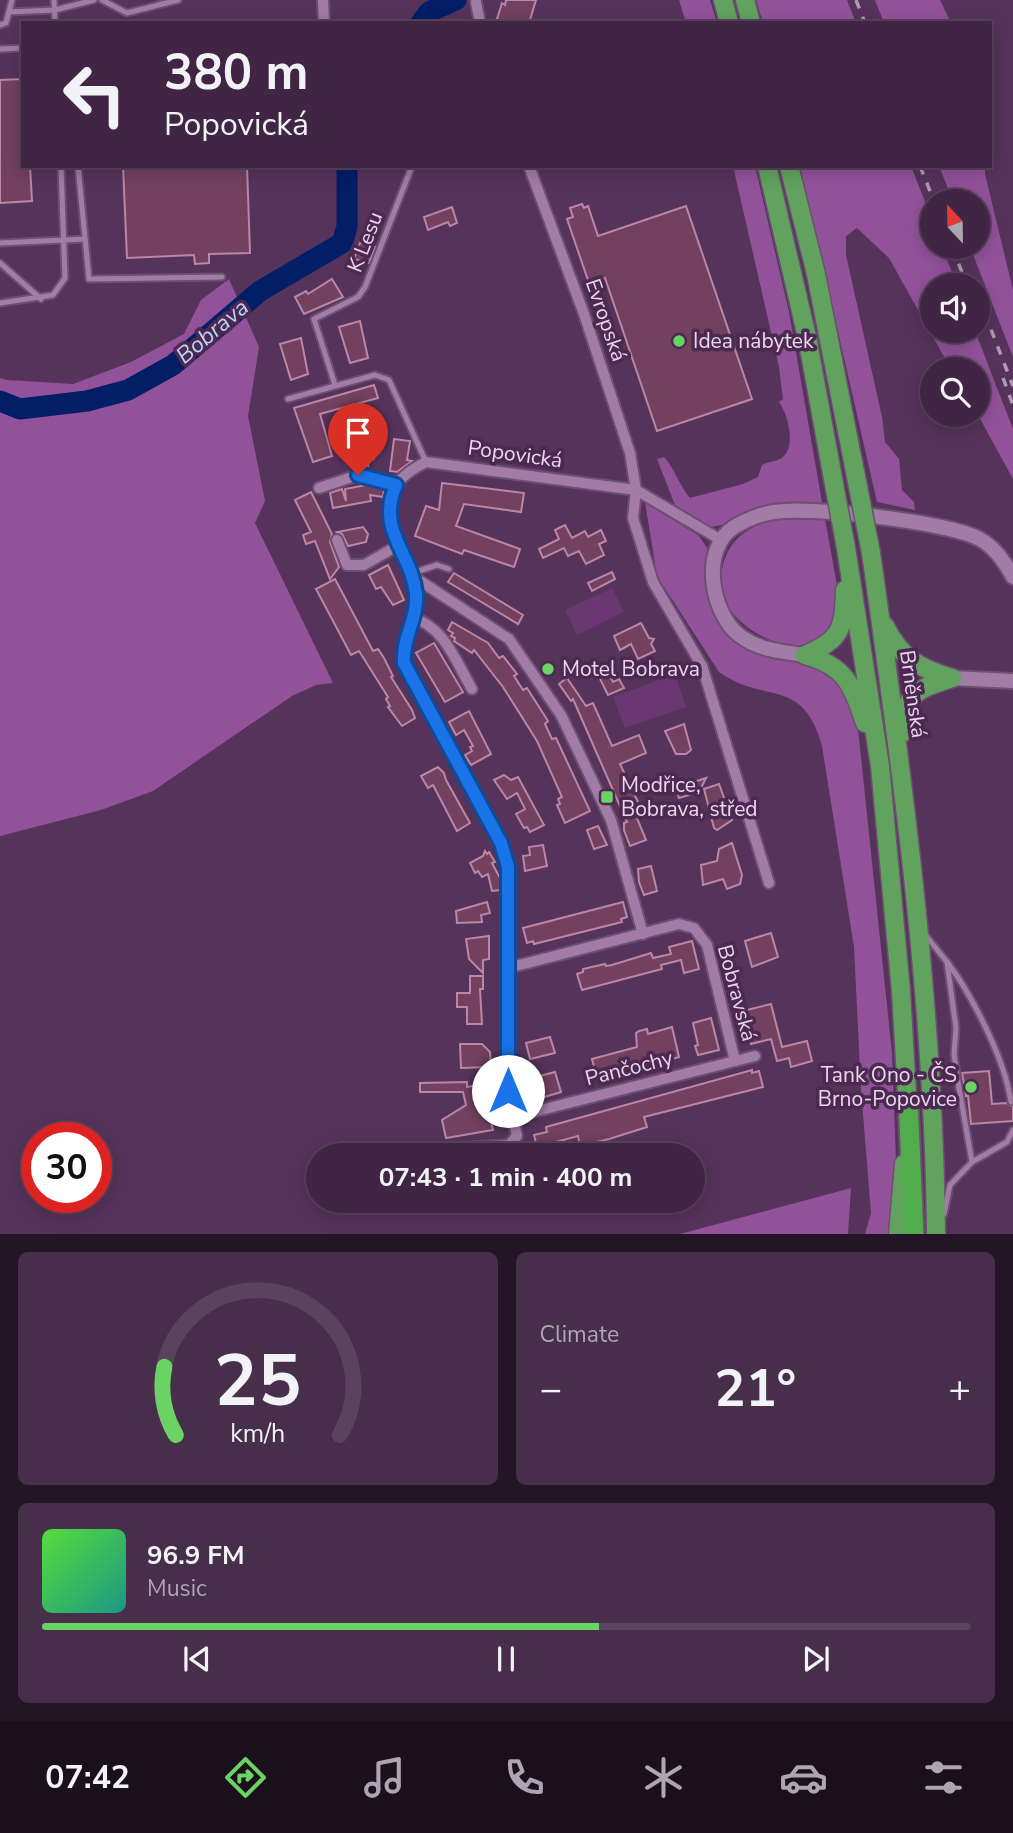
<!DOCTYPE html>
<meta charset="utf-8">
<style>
:root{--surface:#402644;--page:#472e4b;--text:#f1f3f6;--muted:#aea5b2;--line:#59435d;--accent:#6ad364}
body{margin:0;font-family:"Nunito Sans",sans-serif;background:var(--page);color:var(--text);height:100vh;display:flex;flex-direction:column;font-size:26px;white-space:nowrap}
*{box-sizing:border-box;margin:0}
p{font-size:23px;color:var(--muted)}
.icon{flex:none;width:38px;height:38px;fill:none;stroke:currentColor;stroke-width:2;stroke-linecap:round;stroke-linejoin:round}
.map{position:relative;height:1234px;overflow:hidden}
.drawer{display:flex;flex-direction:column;gap:18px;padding:18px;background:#231525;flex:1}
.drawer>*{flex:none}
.guide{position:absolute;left:21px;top:21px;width:971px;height:147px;border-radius:0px;box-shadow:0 4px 18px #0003,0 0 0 2px var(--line);background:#402644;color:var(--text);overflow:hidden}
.needle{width:46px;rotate:338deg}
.controls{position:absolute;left:920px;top:189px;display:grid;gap:14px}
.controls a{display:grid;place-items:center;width:70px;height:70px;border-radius:50%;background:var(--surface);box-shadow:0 4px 18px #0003,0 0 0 2px var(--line);font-size:35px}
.speed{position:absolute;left:21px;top:1122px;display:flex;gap:14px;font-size:35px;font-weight:700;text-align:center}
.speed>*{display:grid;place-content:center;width:91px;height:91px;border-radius:50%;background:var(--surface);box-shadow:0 4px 18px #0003,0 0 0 2px var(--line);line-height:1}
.speed .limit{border:10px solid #d22;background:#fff;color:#111}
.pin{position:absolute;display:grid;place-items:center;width:60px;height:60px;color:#fff;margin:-72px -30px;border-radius:50% 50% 50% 0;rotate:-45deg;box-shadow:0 0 7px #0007}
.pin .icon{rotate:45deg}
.me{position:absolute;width:77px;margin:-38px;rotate:0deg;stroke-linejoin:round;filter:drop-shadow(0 0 5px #0008)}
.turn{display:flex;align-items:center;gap:24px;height:147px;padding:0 28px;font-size:32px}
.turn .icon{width:91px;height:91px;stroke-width:2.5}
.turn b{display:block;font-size:49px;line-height:60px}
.big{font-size:52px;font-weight:700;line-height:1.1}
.drawer .card{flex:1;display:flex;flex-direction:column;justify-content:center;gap:10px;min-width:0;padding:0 24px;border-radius:10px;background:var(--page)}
.drawer .dial{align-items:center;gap:0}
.dial svg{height:182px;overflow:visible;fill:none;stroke:var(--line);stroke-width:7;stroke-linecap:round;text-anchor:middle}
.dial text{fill:var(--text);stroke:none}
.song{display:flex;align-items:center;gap:21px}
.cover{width:84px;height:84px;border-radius:10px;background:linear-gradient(135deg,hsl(110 70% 55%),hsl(170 70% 35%))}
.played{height:7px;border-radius:4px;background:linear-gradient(90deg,var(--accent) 60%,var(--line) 60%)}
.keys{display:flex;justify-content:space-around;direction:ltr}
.heat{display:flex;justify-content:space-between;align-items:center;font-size:38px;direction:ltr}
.drawer .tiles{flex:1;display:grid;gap:18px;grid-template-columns:1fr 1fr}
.card:last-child{grid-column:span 2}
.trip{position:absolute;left:306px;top:1143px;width:399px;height:70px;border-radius:35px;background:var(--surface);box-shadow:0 4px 18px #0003,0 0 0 2px var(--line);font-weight:700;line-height:70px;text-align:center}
.menu{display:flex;height:112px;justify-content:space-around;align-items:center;background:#1a0f1b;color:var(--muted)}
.menu .icon{width:49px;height:49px}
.menu .active{color:var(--accent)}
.menu b{font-size:32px;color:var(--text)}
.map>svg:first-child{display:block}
.green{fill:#6b3773}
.forest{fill:#92529a}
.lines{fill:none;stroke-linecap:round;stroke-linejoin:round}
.river{stroke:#011e66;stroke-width:21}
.building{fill:#71415f;stroke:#bc86a6;stroke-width:2}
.service-casing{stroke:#6c4f71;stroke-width:9}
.minor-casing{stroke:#6c4f71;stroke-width:14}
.tertiary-casing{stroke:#6c4f71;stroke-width:18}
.trunk-casing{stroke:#6c4f71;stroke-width:21}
.motorway-casing{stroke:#6c4f71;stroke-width:23}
.service{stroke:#a27ba7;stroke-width:5}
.minor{stroke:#a27ba7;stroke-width:10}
.tertiary{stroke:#a27ba7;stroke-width:14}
.trunk{stroke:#61a25e;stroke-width:18}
.motorway{stroke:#51ac4c;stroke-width:19}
.rail{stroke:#b297b6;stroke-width:3.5;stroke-dasharray:9 9;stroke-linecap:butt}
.trunk-bridge-casing{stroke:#6c4f71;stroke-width:21;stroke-linecap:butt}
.trunk-bridge{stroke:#61a25e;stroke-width:18}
.route-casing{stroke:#114b97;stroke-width:18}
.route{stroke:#1a73e8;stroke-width:12}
.poi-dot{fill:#6ad364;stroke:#4b2950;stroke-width:2.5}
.labels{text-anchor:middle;stroke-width:7;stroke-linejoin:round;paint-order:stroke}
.street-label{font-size:21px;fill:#ebd6ee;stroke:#4b2950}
.poi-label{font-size:21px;fill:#ebd6ee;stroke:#4b2950;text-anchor:start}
.water-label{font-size:23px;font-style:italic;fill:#bad1fb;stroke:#4b2950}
</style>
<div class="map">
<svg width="1013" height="1235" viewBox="0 0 1013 1235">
<rect width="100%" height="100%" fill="#56335b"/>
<g class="green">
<polygon points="612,588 624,612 577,635 565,610"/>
<polygon points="675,674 686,707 625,728 613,697"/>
</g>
<g class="forest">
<polygon points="679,0 710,0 717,23 686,23"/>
<polygon points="756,0 847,0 856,23 763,23"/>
<polygon points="875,0 940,0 951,23 884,23"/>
<path d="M733,166H755L789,312L823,508L710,527L675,505L657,459L664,457C673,466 680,486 690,498L743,484L758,477L762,465C769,461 777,462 783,457C796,446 788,414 779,402L783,399L779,367Z"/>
<polygon points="800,166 911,166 933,222 933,247 942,247 957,285 933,285 933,331 975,331 1013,429 1013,479 978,415 978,369 951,369 889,258 857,228 846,236 846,255 882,417 885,442 899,459 902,490 914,502 915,510 877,502"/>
<polygon points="939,166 985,166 985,174 1013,290 1013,357 970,247 978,247 978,201 953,201"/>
<polygon points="229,279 259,347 248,416 265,501 255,523 333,683 316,685 292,696 153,791 101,810 0,836 0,378 7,380 73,384 131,362 184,334 201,300"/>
<path d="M645,502L699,536L707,548L709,595L759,652L811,664L836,676L857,719L892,1053L897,1188L891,1234H865L871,1213L861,1089L854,947L822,746C803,676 765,705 719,672L657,576Z"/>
<path d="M800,516L825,519L841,607L835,631L803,648C780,646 757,637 739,620C711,595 717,545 752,528C767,520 783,518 800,516Z"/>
<polygon points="851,1188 848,1234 680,1234"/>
</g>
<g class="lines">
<g class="river">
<polyline points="421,23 429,12 456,0"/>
<polyline points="0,401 20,409 87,401 128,390 173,365 260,291 342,243 347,227 347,166"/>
</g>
</g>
<g class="building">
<polygon points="506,0 536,0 529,23 507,23 497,19 502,3 505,5"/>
<polygon points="23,79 23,166 30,166 32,201 0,203 0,80"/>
<polygon points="123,166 247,166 250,253 209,254 209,263 195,264 194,255 127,258"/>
<polygon points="582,204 584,208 588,206 598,236 686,206 752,399 657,431 605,278 589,283 567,219 573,217 570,208"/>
<polygon points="452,207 457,223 450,226 448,222 428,230 424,217"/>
<polygon points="360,243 375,247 369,263 354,259"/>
<polygon points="332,279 343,297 304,314 295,297 306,291 308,294"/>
<polygon points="360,321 368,358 350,363 339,327"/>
<polygon points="301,338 308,374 291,380 280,344"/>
<polygon points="374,385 378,398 320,414 332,456 313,462 294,408"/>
<polygon points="357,426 373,428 371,444 375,445 374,459 369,458 368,466 352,464 353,439 356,439"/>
<polygon points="394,439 410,441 407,460 412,461 397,472 390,471"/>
<polygon points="442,483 524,493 521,512 464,504 456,526 520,549 514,567 464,550 462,554 415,536 426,506 439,510"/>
<polygon points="366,485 384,490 383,497 370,495 371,501 333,508 330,493 342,489 346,501 345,489"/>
<polygon points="311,492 332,534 330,542 339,567 330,579 315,541 306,544 303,535 311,532 295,500"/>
<polygon points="565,525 572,538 585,531 588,537 601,530 606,541 599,544 604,555 586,564 579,551 568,556 564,548 543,558 539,549 559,539 555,530"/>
<polygon points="363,527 368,534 366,542 348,546 342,534 337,532"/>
<polygon points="388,565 404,600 393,605 381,587 376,589 369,575"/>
<polygon points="612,572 615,579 592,591 588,583"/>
<polygon points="454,573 523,615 518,624 448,582"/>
<polygon points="335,579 373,651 378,649 384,658 393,676 391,677 412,710 415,718 402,726 388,707 390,706 386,699 388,697 359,651 351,655 316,589"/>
<polygon points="452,622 488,643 499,658 503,656 517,674 514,676 523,690 527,688 548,721 545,724 552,739 556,738 590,811 565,823 557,805 560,804 558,799 562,797 537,741 503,687 474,650 472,653 454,641 455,638 451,636 453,633 448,630"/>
<polygon points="641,623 649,638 654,639 651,644 655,651 638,659 631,644 620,650 614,636"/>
<polygon points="434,643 463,692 445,702 416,653"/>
<polygon points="608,672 613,682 619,679 624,688 608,695 599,677"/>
<polygon points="567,678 586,706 593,703 612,746 639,735 646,753 620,764 639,804 632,806 646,840 630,846 624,830 624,823 627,822 594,747 573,699 571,701 559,684"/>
<polygon points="469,711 491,754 471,765 465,755 472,751 470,747 473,746 464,730 456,735 449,722"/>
<polygon points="684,724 691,750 686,754 676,754 665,731"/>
<polygon points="438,767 444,773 446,780 470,823 457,831 433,785 428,788 421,776"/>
<polygon points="504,775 511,780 518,777 544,825 530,832 527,827 524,828 516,814 525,809 517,793 507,799 494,780"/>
<polygon points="706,778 699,792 679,798 676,788"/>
<polygon points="719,784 732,820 717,830 714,828 704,789"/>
<polygon points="598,826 607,845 594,849 587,830"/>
<polygon points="732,843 742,875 740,884 727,889 723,879 703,885 701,865 717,861 719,849"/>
<polygon points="543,845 547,866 525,871 523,856 530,855 529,847"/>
<polygon points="485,851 487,854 489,852 495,862 492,863 500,878 500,890 492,891 488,874 482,877 478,871 475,873 470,863 483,856"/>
<polygon points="651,866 657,891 644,895 639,882 638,869"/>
<polygon points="487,902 490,913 481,915 482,922 457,923 456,911"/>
<polygon points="623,902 627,917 621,919 622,922 534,944 533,941 527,943 523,928"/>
<polygon points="771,933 778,957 752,967 745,941"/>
<polygon points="489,936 489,959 483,960 483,973 469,959 466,939"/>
<polygon points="692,941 699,969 684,973 681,960 661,965 662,969 582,990 577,974 583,972 583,969 605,964 606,966 612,965 651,953 653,958 671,954 669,947"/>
<polygon points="470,976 483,976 483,989 480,989 482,1024 467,1024 467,1007 457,1007 457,993 470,993"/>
<polygon points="771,1004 782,1047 807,1041 812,1061 791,1067 789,1058 777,1061 771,1039 751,1044 746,1025 739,1027 737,1016 743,1014 743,1011"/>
<polygon points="711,1018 719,1050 698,1055 695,1046 698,1045 693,1023"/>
<polygon points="672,1027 679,1057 645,1066 643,1062 603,1075 602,1073 596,1074 592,1059 637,1047 636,1033 639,1031 647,1029 648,1034"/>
<polygon points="550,1037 555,1053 530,1059 526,1043"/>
<polygon points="460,1044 482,1044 490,1052 491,1067 461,1068"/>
<polygon points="752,1070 752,1073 759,1071 763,1087 644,1117 647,1127 609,1139 580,1146 578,1136 556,1142 559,1152 539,1155 534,1135 547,1132 546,1127"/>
<polygon points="989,1071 992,1104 1006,1103 1013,1107 1013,1121 971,1124 968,1096 966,1096 962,1073"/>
<polygon points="555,1072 561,1092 541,1098 539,1092 533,1093 530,1083 537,1081 536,1077"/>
<polygon points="467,1082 467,1087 482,1084 493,1130 446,1138 442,1120 466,1105 463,1092 420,1092 420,1083"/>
</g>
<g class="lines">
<g class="service-casing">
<g id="service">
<polyline points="54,0 55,23"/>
<polyline points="102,0 127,13 178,0"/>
<polyline points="9,12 55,10 94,0"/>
<polyline points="0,25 6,23 12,0"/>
<polyline points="0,49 23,48"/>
<polyline points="78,166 89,279 222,277"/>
<polyline points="0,243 85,239"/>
<polyline points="0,263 41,299"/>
<polyline points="0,303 53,295 65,278 61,166"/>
<polyline points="335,385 314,319 358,297 365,287 412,166"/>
<polyline points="288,399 375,375 389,380 426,462"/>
<polyline points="412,573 437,565 449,569"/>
<polyline points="923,932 947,962 956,1028 954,1054 958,1082 972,1162 950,1185 944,1214"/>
<path d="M948,963C973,997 1005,1060 1011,1102"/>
<polyline points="972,1162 1007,1142 1013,1130"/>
</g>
</g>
<g class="minor-casing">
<g id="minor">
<polyline points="323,0 324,23"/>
<polyline points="476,2 480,23"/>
<polyline points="529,166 584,314 630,453 636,490 633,518 653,582 702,666 769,883"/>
<polyline points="319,488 358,475 396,485"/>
<polyline points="337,540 347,565 364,565 397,546"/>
<polyline points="414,577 509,639 561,715 611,820 643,934"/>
<path d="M413,618C444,626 457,664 472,689"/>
<polyline points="508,968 679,924 694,928 707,945 735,1061"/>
<polyline points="513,1117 755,1056"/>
<path d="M431,1150L509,1145L517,1136L508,1091V867L501,843L404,663C402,640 417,622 416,599C414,548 350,499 426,462L636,490L721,540"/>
</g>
</g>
<g class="tertiary-casing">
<g id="tertiary">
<path d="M805,655C782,652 758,650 739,635C711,613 700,549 734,527C746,520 760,514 774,512C812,506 944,522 978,538C994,546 1005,562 1013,577"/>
<polyline points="952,678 1013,681"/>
</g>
</g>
<g class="trunk-casing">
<g id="trunk">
<polyline points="723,0 729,23"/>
<polyline points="745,0 751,23"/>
<polyline points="767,166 807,337 834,484"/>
<polyline points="789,166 816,274 858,487"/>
<polyline points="846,548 880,766 901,991 908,1111"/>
<path d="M871,553C903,778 934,1007 936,1235"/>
<path d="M885,626C901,658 918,668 952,678"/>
<path d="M805,655C846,666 852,685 865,723"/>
<path d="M805,655C841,640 844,629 845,590"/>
<path d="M904,732C905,692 916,690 952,678"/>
<polyline points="898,1235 904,1164"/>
</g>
</g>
<g class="motorway-casing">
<polyline id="motorway" points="908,1099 914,1235"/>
</g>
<use href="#service" class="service"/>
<use href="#minor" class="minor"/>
<use href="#tertiary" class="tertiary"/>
<use href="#trunk" class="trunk"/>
<use href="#motorway" class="motorway"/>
<g class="rail">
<polyline points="856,0 865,23"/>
<polyline points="920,166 934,201"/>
<polyline points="952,247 967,285"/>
<polyline points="978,296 1013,386"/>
<polyline points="1003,378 1013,405"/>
</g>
<g class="trunk-bridge-casing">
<g id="trunk-bridge">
<polyline points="834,484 846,548"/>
<polyline points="858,487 871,553"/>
</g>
</g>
<use href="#trunk-bridge" class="trunk-bridge"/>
</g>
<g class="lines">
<g class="route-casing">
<path id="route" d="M358,475L396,485C376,531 412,553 416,594C418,618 402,638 404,663L501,843L508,867V1091"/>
</g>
<use href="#route" class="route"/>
</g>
<g class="poi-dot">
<circle cx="679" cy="341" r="7"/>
<circle cx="548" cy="669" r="7"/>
<rect x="600" y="790" width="14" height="14" rx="3.5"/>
<circle cx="971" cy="1087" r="7"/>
</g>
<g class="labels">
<g class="street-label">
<text transform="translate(365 242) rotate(-69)" y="7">K Lesu</text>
<text transform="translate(606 320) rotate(71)" y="7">Evropská</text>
<text transform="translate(515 454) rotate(8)" y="7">Popovická</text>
<text transform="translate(913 694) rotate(82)" y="7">Brněnská</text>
<text transform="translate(737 993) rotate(75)" y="7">Bobravská</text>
<text transform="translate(629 1068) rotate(-14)" y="7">Pančochy</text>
</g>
<g class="poi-label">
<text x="693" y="348">Idea nábytek</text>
<text x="562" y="676">Motel Bobrava</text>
<text x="621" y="792">Modřice,<tspan x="621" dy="24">Bobrava, střed</tspan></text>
<text x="957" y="1082" text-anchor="end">Tank Ono - ČS<tspan x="957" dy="24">Brno-Popovice</tspan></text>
</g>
<g class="water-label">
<text transform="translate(212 331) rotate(-40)" y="8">Bobrava</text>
</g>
</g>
</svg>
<div class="controls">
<a><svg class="needle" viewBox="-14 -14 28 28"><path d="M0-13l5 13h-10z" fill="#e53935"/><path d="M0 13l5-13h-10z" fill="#aea5b2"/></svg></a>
<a><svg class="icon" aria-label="sound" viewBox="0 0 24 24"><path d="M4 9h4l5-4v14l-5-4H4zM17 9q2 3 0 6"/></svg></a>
<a><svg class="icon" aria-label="search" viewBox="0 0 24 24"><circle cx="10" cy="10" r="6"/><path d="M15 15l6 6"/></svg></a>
</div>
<div class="speed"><div class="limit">30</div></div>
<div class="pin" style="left:358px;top:475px;background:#d93025"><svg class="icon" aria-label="arrive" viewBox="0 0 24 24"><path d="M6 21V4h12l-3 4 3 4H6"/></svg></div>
<svg class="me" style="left:508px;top:1091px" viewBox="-20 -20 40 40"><circle r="19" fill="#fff"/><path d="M0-13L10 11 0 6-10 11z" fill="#1a73e8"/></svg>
<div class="trip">07:43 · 1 min · 400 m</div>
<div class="guide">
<div class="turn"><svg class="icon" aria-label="left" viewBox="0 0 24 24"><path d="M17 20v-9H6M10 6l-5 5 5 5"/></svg><div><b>380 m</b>Popovická</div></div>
</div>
</div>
<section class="drawer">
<div class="tiles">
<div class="card dial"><svg viewBox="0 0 100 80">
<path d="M14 69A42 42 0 1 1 86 69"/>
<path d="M14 69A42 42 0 0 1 9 39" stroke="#6ad364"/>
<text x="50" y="56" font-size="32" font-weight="700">25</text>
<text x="50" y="72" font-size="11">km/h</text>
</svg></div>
<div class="card"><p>Climate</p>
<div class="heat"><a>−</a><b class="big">21°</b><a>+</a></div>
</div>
<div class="card">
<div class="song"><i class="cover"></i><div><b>96.9 FM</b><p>Music</p></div></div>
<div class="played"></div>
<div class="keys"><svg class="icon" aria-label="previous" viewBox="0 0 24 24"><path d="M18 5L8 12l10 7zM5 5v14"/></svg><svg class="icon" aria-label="pause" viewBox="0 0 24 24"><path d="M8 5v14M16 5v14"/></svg><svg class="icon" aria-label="next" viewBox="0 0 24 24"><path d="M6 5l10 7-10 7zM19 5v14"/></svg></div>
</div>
</div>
</section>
<nav class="menu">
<b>07:42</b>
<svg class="icon active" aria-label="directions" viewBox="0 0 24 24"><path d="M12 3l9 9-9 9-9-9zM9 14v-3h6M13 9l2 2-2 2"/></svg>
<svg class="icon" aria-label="music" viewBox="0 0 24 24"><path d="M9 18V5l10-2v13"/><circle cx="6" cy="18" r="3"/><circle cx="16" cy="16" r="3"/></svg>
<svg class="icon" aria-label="phone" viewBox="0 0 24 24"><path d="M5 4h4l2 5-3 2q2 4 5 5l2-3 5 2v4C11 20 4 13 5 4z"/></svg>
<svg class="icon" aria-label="climate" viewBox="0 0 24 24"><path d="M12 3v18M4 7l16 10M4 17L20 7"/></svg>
<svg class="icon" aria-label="car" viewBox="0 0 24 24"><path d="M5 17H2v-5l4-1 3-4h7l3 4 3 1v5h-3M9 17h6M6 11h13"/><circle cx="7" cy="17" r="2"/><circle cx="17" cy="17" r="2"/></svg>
<svg class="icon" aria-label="filters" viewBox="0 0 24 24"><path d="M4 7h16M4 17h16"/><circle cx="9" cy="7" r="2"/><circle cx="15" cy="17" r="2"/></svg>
</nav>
